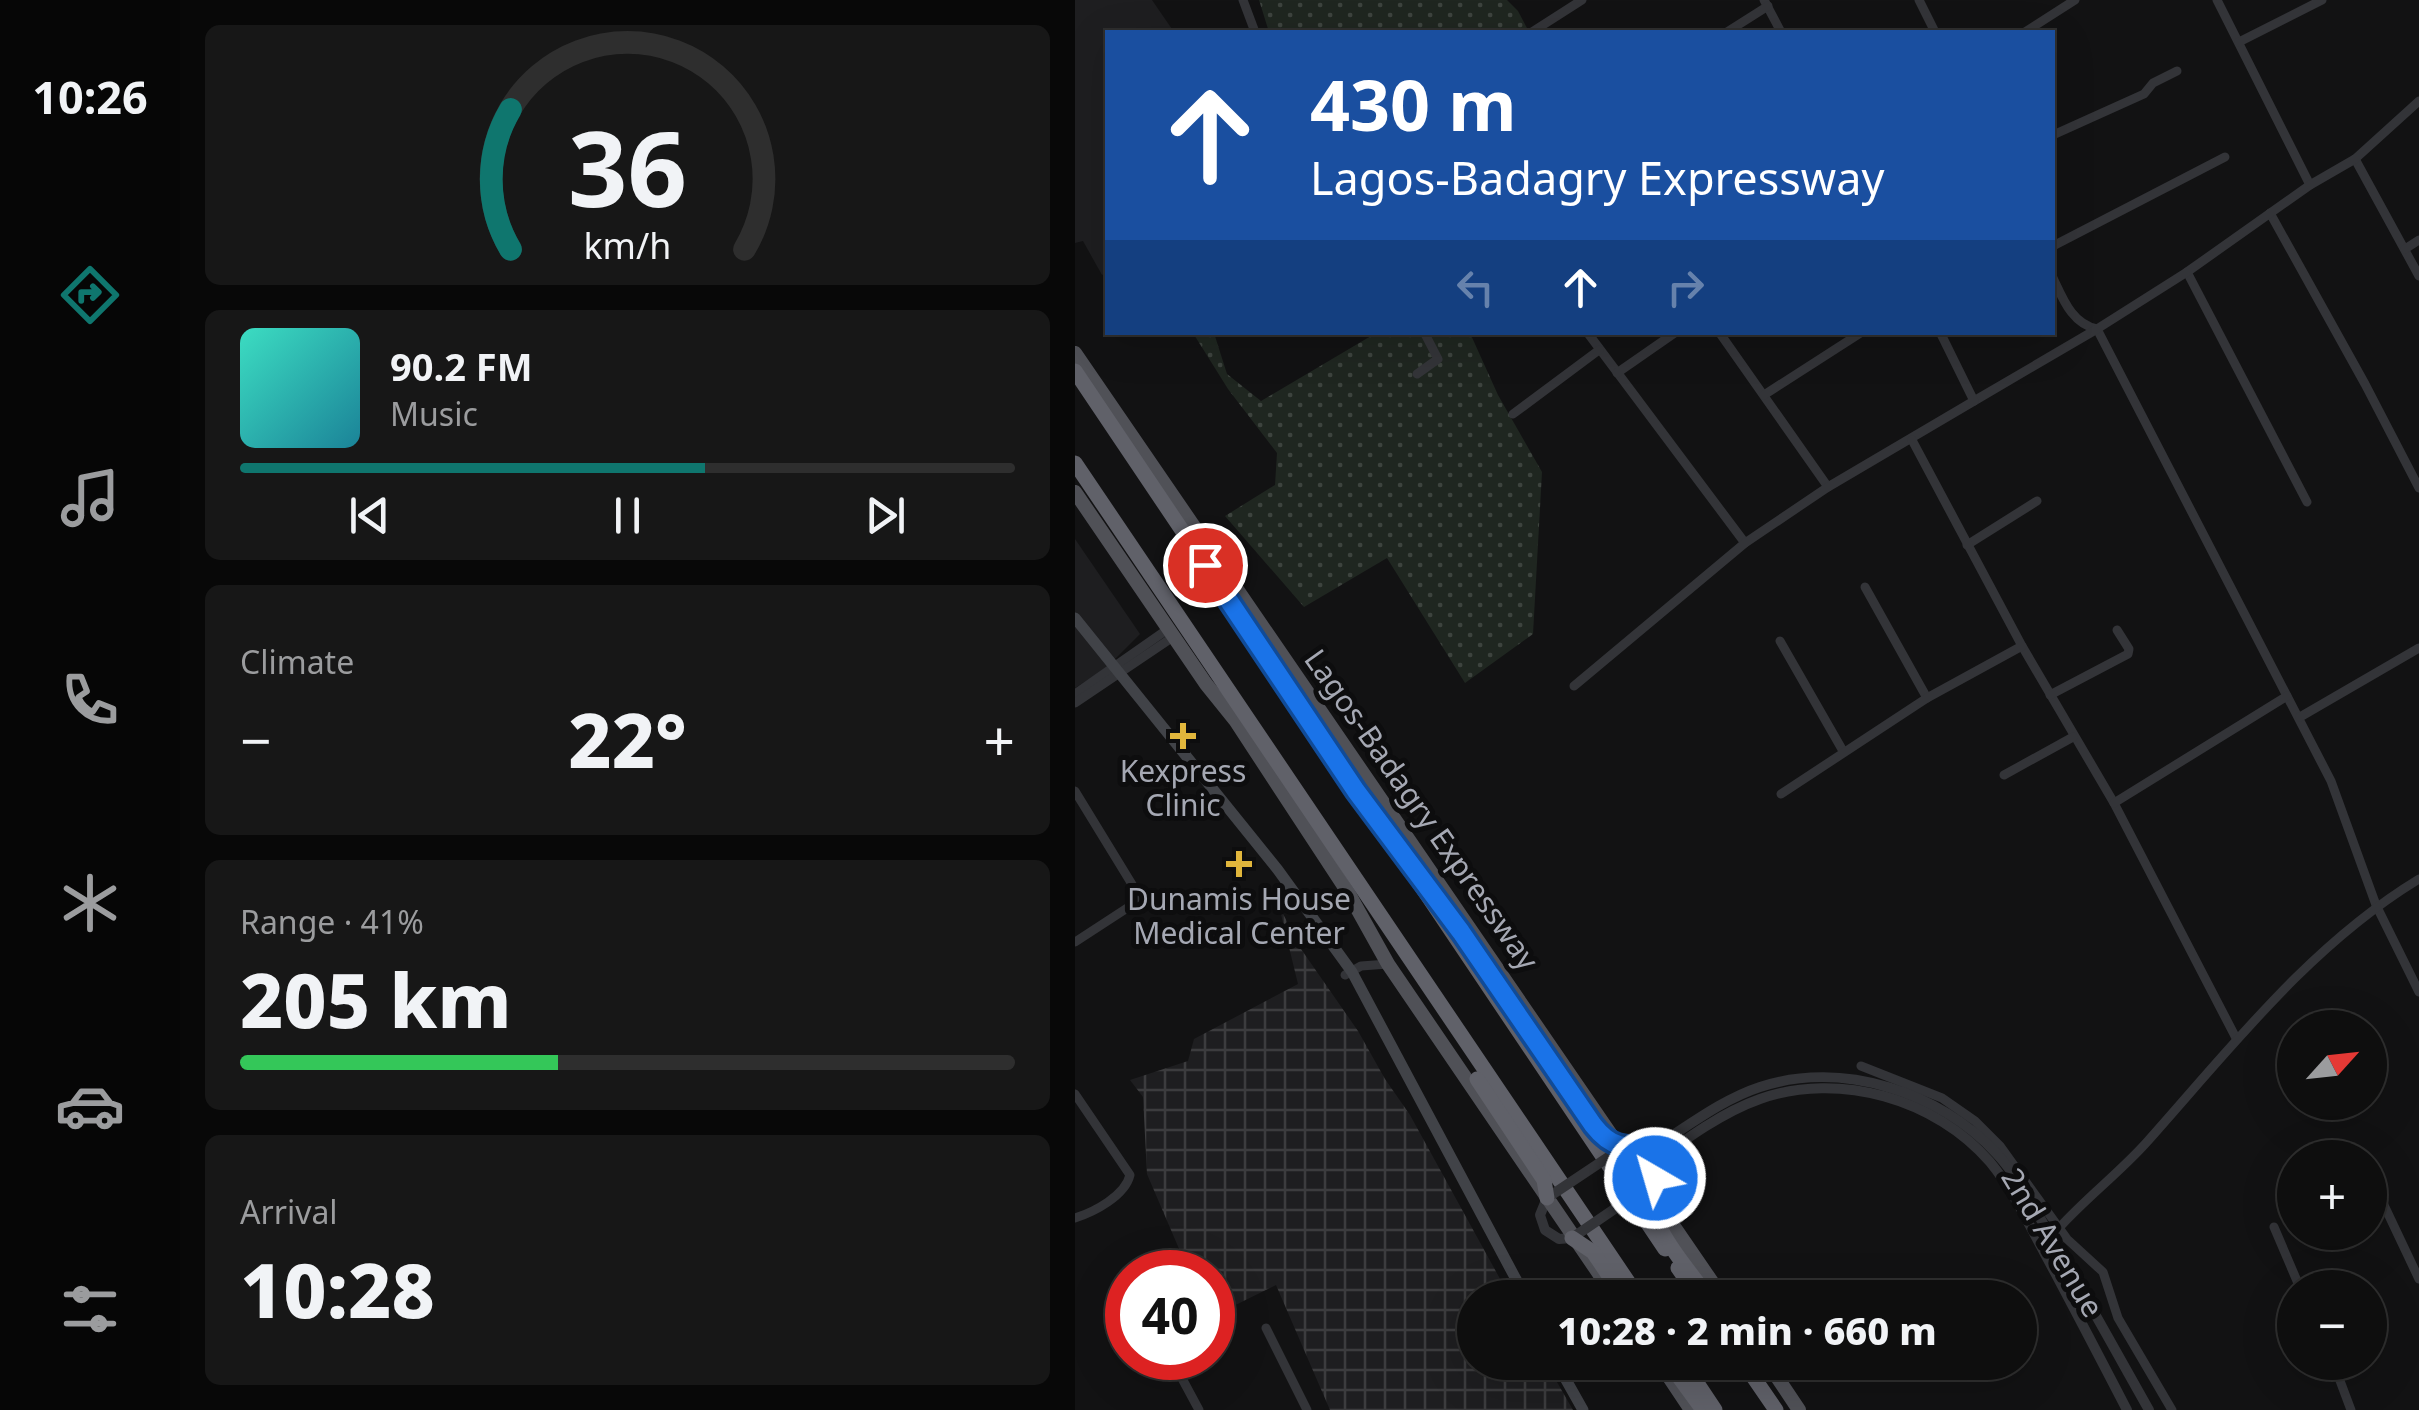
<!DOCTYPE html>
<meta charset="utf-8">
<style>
:root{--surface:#0e0e0e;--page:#171717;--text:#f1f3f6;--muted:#9b9c9e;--line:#2e2e2e;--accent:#0f766e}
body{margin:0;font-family:"Noto Sans",sans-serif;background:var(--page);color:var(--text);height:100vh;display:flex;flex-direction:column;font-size:38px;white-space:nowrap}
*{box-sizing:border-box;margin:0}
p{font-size:32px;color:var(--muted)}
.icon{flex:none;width:55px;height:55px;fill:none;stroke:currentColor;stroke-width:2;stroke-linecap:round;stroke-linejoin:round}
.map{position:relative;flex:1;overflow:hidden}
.panel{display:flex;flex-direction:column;gap:25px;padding:25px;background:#080808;width:895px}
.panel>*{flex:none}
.guide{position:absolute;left:30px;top:30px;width:950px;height:305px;border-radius:0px;box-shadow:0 10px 40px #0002,0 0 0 2px var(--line);background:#1a4fa0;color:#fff;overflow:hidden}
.needle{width:65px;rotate:63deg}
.buttons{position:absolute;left:1202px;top:1010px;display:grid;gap:20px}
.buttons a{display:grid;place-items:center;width:110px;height:110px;border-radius:50%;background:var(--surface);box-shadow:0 10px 40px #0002,0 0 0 2px var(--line);font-size:50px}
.speed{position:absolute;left:30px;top:1250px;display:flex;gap:20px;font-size:50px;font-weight:700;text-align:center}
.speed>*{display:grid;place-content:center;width:130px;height:130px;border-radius:50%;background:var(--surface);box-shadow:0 10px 40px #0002,0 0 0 2px var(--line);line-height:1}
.speed .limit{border:15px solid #d22;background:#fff;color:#111}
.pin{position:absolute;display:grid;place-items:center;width:85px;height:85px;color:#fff;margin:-42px;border:5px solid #fff;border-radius:50%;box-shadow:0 2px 10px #0007}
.me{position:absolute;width:110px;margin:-55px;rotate:322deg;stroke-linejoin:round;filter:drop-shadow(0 0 8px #0008)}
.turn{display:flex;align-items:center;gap:35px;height:210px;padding:0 40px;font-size:45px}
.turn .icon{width:130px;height:130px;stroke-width:2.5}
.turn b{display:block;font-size:70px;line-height:85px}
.lanes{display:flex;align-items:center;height:95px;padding:0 40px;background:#0003;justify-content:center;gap:50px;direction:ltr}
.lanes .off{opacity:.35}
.big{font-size:75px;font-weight:800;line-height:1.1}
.panel .widget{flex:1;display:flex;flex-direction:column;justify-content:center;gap:15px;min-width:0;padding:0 35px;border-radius:15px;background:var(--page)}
.panel .dial{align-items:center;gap:0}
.dial svg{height:260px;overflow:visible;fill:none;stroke:var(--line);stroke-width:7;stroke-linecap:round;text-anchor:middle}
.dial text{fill:var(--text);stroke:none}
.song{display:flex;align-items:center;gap:30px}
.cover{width:120px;height:120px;border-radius:15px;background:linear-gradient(135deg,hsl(170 70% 55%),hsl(190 70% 35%))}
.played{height:10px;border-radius:5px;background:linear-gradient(90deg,var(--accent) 60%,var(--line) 60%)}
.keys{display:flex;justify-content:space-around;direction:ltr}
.heat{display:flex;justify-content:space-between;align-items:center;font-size:55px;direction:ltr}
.charge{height:15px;border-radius:8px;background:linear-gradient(90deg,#34c759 41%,var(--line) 0)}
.trip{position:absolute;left:382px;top:1280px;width:580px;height:100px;border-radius:50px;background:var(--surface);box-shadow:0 10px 40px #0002,0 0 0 2px var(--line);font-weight:800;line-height:100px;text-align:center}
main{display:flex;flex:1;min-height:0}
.dock{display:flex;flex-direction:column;width:180px;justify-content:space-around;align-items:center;background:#060606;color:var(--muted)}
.dock .icon{width:70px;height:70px}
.dock .active{color:var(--accent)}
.dock b{font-size:45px;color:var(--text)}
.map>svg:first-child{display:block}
.built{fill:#1e1e20}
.industrial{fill:url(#industrial-grid)}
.grass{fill:url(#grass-dots)}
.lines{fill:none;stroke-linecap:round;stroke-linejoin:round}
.minor{stroke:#333438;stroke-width:9}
.tertiary{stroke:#333438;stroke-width:10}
.secondary{stroke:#414348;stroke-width:11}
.primary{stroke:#505157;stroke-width:14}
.motorway{stroke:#606169;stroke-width:15}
.tertiary-bridge{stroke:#333438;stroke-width:10}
.motorway-bridge{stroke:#606169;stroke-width:15}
.route-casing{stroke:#114b97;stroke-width:25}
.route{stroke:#1a73e8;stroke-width:18}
.poi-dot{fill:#e1b63c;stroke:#0d0d0e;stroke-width:4}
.labels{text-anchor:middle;stroke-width:10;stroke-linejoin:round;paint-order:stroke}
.poi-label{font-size:30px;fill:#a5a8b3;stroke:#0d0d0e}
.street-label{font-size:30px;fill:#a5a8b3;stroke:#0d0d0e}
</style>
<main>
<nav class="dock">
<b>10:26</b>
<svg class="icon active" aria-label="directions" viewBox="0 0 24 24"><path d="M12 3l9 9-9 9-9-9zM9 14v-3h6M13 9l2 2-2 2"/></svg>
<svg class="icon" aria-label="music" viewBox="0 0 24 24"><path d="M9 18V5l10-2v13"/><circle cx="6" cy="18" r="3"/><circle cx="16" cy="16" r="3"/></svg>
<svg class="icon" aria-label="phone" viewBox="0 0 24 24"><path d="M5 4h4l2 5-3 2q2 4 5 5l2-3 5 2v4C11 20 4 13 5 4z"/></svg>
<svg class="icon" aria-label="climate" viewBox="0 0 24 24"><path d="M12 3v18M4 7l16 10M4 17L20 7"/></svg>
<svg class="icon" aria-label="car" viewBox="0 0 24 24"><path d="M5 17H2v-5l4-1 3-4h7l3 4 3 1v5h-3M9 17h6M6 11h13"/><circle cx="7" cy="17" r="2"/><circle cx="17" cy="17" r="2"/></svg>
<svg class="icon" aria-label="filters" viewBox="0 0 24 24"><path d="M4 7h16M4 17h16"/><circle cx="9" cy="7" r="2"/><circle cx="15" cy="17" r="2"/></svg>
</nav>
<section class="panel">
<div class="widget dial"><svg viewBox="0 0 100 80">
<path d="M14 69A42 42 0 1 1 86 69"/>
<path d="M14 69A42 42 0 0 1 14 26" stroke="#0f766e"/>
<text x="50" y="56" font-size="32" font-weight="700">36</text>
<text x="50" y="72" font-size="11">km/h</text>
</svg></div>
<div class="widget">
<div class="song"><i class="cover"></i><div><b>90.2 FM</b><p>Music</p></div></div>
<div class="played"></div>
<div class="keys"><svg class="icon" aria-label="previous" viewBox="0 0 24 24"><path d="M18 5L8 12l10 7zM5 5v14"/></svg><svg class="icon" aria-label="pause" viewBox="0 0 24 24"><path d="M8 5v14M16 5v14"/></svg><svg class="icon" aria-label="next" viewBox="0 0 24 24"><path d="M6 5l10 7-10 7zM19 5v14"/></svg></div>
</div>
<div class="widget"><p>Climate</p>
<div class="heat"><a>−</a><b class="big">22°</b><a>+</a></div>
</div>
<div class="widget"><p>Range · 41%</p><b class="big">205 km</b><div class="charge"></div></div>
<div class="widget"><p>Arrival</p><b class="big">10:28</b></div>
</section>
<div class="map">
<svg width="1344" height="1410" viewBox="0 0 1344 1410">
<defs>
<pattern id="industrial-grid" width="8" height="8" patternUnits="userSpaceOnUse" patternTransform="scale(2.5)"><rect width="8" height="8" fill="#1e1e20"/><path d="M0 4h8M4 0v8" fill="none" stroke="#3c3c3e"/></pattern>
<pattern id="grass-dots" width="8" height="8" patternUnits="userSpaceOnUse" patternTransform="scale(2.5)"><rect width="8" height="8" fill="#1f2620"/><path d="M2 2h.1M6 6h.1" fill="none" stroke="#3d433e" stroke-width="1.8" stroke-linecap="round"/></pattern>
</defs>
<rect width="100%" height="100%" fill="#121213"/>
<g class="built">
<polygon points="0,0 77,0 99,32 32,32 32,272 27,275 8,241 0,243"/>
<polygon points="0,539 65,634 30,669 0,688"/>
</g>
<polygon class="industrial" points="204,906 226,949 283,1031 310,1079 335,1115 435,1297 400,1298 400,1362 471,1363 498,1410 255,1410 201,1285 138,1316 138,1272 114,1272 72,1174 68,1097 55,1080 113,1061 119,1039 223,984"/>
<g class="grass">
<polygon points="184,0 432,0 443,11 454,32 194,32"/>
<polygon points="118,333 139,333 152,374 186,401 301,333 395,333 423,395 467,472 458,634 390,683 312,558 229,607 150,516 200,485 202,453 153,389"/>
</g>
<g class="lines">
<g class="minor">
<polyline points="168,0 180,32"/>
<polyline points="689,0 706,32"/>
<polyline points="844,0 860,32"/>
<polyline points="1142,0 1235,185"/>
<polyline points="457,32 507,0"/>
<polyline points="652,32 693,6"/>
<polyline points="950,32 1000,0"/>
<polyline points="1164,42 1247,0"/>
<polyline points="978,135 1069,94 1078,83 1102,71"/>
<polyline points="1280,159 1344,276"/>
<polyline points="1195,213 1290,384 1344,488"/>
<polyline points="978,246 1150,157"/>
<polyline points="1330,249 1344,240"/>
<polyline points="1112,272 1232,502"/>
<path d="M978,278C988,299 997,324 1022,329L1256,781L1301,905L1344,992"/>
<polyline points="512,332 670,543"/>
<polyline points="644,332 753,487"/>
<polyline points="542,373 601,332"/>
<polyline points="342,374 363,359 349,332"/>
<polyline points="689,395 787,332"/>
<polyline points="899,401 1022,329 1112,272 1235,185 1280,159 1344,101"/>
<polyline points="438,414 524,350"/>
<polyline points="892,545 962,501"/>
<polyline points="790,587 852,698"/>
<polyline points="705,641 768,751"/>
<polyline points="947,646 1039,803 1161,1038"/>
<polyline points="499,686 670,543 753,487 899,401 865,332"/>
<polyline points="0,694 93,629"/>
<polyline points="975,695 1053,654 1054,649 1042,630"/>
<polyline points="0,703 98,637"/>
<polyline points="1225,717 1344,648"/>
<polyline points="929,775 998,737"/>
<polyline points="0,791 66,899 0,942"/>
<polyline points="706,794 852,698 947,646 837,440"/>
<polyline points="1039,803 1212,696"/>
<polyline points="270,975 286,966 313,964"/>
<polyline points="786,1066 867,1098 900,1121 925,1146 992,1239 1028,1272 1043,1318 1097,1410"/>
<path d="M0,1094L55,1175C50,1196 19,1212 0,1218"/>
<polyline points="1299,1184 1344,1279"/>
<polyline points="1199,1227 1225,1288"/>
<path d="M984,1228C1011,1198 1044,1173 1071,1143C1155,1049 1235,945 1344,879"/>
<polyline points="191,1328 232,1410"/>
<polyline points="1258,1362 1276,1410"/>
<polyline points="103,1371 124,1410"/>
</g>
<g class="tertiary">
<path d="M551,1146C574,1145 588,1162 576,1184"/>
<path d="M573,1151C608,1130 645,1100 685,1087C767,1060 865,1092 922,1154C946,1180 962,1214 980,1244C1012,1299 1043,1355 1074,1410"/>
<path d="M580,1162C612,1138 648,1112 685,1099C764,1071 861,1099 915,1162C938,1190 953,1223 970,1254C998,1306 1025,1358 1052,1410"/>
<polyline points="472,1198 465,1215 470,1230 484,1239 497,1238"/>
</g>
<g class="secondary">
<polyline points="0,618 203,870 277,972 451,1298"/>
<polyline points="481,1362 508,1410"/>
</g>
<g class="primary">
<polyline points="0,353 648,1298"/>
<polyline points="0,492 131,684 160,720 274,894 313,964 531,1284"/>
<polyline points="584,1362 616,1410"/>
<polyline points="692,1362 724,1410"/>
</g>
<g class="motorway">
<polyline points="0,371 590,1249"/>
<polyline points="0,463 564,1298"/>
<polyline points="603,1268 624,1298"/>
<polyline points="593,1362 628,1410"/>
<polyline points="608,1362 640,1410"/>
<polyline points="668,1362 701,1410"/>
</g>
<g class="tertiary-bridge">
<polyline points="472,1198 550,1146"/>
<polyline points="497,1238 576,1184"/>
</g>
<g class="motorway-bridge">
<polyline points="459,1037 523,1132 536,1142 551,1146"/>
<polyline points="402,1079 469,1180 472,1198"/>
<path d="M576,1184C571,1226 611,1265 634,1298"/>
<polyline points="497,1238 518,1252 549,1298"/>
</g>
</g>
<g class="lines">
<g class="route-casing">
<path id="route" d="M130,565L281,791L386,932L518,1125C525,1134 533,1142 544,1145C566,1150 586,1147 580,1178"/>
</g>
<use href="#route" class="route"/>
</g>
<g class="poi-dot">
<path d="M103 721h10v10h10v10h-10v10h-10v-10h-10v-10h10z"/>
<path d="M159 849h10v10h10v10h-10v10h-10v-10h-10v-10h10z"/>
</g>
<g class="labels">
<g class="poi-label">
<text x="108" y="782">Kexpress<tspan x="108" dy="34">Clinic</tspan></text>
<text x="164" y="910">Dunamis House<tspan x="164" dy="34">Medical Center</tspan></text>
</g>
<g class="street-label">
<text transform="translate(346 810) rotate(55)" y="10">Lagos-Badagry Expressway</text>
<text transform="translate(977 1243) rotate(59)" y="10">2nd Avenue</text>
</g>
</g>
</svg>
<div class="buttons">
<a><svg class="needle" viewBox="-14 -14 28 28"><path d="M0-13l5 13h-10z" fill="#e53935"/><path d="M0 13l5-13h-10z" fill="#9b9c9e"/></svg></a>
<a>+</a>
<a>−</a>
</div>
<div class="speed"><div class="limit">40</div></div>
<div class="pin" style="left:130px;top:565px;background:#d93025"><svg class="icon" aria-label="arrive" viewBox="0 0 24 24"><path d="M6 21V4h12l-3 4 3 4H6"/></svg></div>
<svg class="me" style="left:580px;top:1178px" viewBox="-20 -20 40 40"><circle r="17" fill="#1a73e8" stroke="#fff" stroke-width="3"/><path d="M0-11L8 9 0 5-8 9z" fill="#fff"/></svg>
<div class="trip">10:28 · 2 min · 660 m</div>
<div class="guide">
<div class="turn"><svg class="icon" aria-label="ahead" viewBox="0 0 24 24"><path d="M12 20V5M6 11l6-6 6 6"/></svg><div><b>430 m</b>Lagos-Badagry Expressway</div></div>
<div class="lanes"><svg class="icon off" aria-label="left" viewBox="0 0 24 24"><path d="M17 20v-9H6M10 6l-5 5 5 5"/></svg><svg class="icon" aria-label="ahead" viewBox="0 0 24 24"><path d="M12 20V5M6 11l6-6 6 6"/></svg><svg class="icon off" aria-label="right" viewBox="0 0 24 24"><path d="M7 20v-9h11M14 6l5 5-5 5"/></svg></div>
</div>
</div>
</main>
